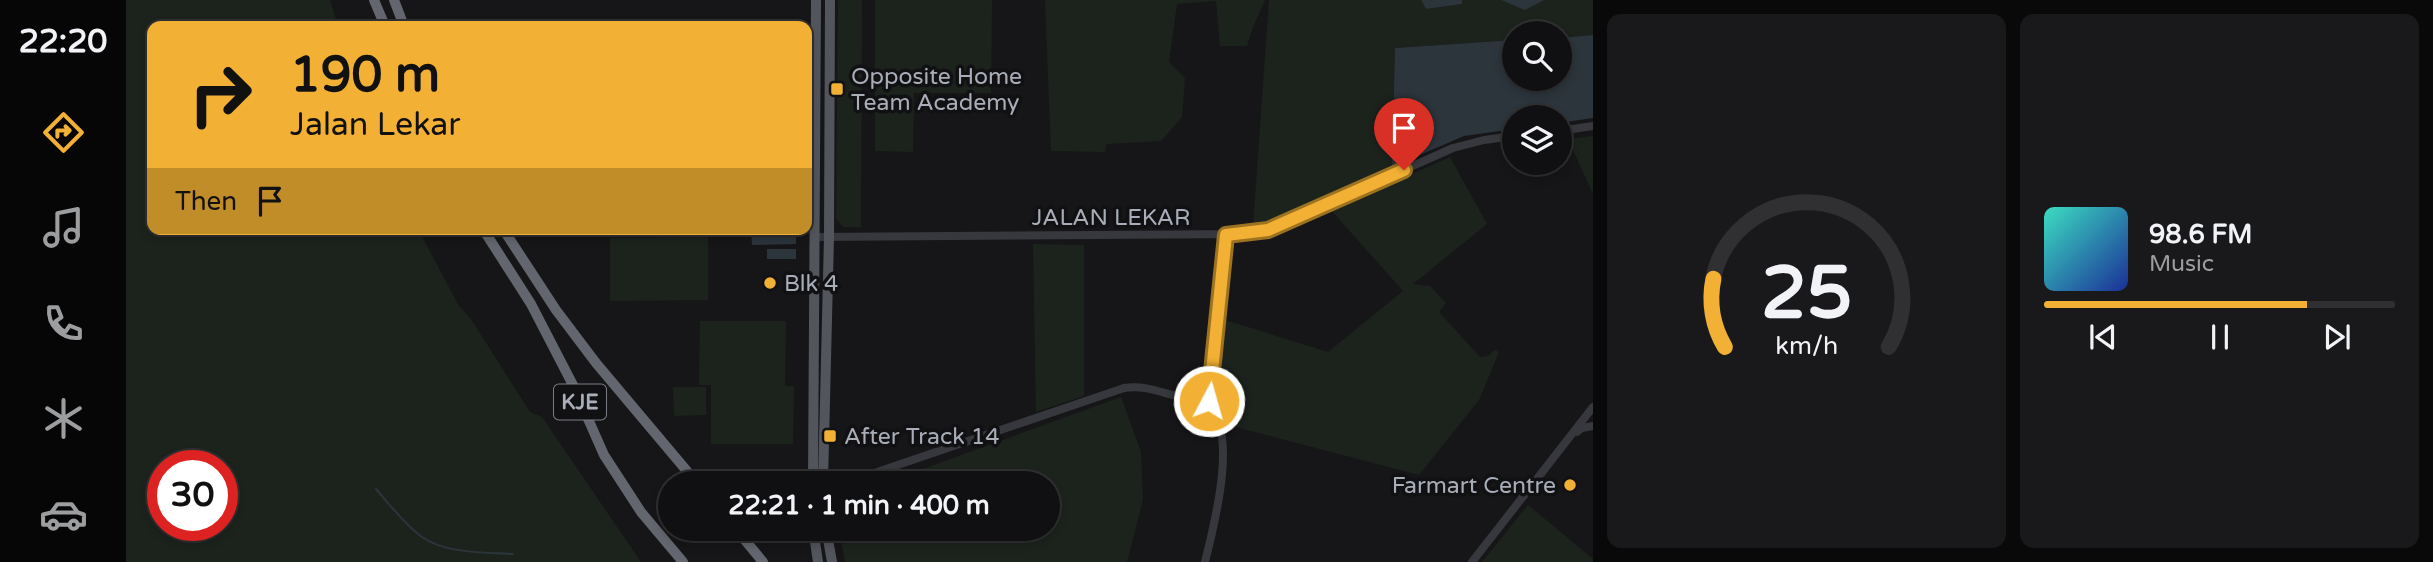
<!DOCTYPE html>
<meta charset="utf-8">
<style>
:root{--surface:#101012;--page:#19191b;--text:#f1f3f6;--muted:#9c9d9f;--line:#303032;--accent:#f2b134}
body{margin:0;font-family:"Varela Round",sans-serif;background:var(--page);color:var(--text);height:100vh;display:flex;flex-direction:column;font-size:26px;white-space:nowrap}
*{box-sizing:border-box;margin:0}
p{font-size:23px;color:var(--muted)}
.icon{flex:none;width:38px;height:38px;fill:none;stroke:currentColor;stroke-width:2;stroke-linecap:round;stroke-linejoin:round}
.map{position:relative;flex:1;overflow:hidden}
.panel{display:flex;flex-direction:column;gap:14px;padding:14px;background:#09090a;width:840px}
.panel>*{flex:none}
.banner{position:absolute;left:21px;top:21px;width:665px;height:214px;border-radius:14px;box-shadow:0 4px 10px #0003,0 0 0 2px var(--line);background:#f2b134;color:#111;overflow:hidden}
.fabs{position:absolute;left:1376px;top:21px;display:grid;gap:14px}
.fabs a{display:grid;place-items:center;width:70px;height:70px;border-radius:50%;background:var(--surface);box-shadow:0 4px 10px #0003,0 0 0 2px var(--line);font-size:35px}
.speed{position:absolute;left:21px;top:450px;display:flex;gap:14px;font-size:35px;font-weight:700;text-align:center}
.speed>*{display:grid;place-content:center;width:91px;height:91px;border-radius:50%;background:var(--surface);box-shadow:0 4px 10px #0003,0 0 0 2px var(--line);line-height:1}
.speed .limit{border:10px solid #d22;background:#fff;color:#111}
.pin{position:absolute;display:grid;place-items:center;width:60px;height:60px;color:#fff;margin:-72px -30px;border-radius:50% 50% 50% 0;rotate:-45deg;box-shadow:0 0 7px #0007}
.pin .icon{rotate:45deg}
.me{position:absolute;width:77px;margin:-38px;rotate:6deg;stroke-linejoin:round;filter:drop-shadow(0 0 5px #0008)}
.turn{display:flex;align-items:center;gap:24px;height:147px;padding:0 28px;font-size:32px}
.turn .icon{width:91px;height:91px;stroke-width:2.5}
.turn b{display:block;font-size:49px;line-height:60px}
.then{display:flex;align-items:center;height:66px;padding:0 28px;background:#0003;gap:14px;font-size:26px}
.panel .widget{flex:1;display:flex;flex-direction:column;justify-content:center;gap:10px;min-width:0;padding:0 24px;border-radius:14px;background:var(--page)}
.panel .dial{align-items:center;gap:0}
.dial svg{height:182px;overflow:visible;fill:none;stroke:var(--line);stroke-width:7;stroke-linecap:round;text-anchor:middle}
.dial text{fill:var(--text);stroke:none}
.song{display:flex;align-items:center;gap:21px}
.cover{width:84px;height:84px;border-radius:10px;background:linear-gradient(135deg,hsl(170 70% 55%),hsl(230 70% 35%))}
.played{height:7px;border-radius:4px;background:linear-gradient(90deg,var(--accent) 75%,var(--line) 75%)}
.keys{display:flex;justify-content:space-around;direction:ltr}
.panel .tiles{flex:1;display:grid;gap:14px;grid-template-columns:repeat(2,1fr)}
.trip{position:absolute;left:532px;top:471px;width:402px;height:70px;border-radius:35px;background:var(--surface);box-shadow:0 4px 10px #0003,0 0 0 2px var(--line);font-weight:700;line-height:70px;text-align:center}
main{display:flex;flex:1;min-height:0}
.dock{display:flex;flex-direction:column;width:126px;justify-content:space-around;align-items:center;background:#060607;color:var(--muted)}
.dock .icon{width:49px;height:49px}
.dock .current{color:var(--accent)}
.dock b{font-size:32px;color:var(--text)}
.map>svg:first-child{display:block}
.green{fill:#1c231d;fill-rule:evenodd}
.water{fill:#2c353c}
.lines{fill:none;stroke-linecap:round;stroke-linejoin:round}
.stream{stroke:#2c353c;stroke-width:2}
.minor{stroke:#37383d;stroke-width:8}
.major{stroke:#53555c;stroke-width:10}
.highway{stroke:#63666e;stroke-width:10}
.route-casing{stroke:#9d7322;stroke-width:18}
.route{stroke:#f2b134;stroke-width:12}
.poi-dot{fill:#f2b134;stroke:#111113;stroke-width:2.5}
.labels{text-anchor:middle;stroke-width:7;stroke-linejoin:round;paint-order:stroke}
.shield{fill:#111113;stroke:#7b7e86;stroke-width:2}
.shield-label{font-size:21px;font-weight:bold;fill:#a8adb8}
.poi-label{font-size:23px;fill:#a8adb8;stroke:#111113;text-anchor:start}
.street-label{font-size:23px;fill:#a8adb8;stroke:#111113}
</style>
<main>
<nav class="dock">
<b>22:20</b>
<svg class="icon current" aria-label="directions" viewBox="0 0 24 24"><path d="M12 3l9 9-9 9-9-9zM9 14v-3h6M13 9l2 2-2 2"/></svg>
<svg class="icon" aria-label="music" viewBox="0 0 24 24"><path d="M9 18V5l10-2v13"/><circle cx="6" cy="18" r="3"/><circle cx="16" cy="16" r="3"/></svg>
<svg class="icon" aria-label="phone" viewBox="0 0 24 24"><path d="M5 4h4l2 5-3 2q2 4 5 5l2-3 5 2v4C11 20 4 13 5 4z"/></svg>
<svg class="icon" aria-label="climate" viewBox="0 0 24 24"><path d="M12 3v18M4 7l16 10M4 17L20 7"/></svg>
<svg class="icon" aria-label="car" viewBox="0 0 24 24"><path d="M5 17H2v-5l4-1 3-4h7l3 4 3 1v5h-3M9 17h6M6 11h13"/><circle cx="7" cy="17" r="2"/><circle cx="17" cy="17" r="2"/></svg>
</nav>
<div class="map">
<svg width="1467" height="562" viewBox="0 0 1467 562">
<rect width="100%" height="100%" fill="#161618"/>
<g class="green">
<path d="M0,0H204L212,26H26V229H292L333,306L345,319L404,412L416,417L515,562H0ZM37,466H96V525H37Z"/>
<polygon points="712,0 736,0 735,227 717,227 710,218"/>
<polygon points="749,0 866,0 865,93 788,93 787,152 749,151"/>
<polygon points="919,0 1139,0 1127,27 1121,46 1094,46 1090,1 1051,4 1043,62 1059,78 1056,117 1035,141 980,144 979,152 925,151"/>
<polygon points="1143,0 1295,0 1300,9 1336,4 1336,0 1467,0 1467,35 1433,38 1433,33 1388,33 1388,40 1269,48 1266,167 1159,215 1127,226"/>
<polygon points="1467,136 1467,194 1442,139"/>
<polygon points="1324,157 1361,224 1287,284 1304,286 1320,303 1313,312 1354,357 1362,356 1369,350 1373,352 1353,400 1293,475 1102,425 1090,404 1099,320 1202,352 1277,291 1205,210"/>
<polygon points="582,237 582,300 484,301 484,238"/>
<polygon points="907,244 958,245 958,396 910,412"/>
<polygon points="574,321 660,321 659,386 668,386 667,444 585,444 585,385 573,385"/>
<polygon points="547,387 580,387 580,415 548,416"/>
<polygon points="995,397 1015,452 1017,500 1001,562 719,562 713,529 922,528 922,483 758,483"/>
<polygon points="1402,505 1467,559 1467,562 1356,562"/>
</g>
<g class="water">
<polygon points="1295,0 1336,0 1336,4 1300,9"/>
<polygon points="1375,0 1418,0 1399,10"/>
<polygon points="1467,35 1467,118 1433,123 1433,117 1388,117 1388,129 1338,136 1266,167 1269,48 1388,40 1388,79 1433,79 1433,38"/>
<polygon points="625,229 670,229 670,244 626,245"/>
<rect x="641" y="249" width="29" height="10"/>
</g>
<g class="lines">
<path class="stream" d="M250,489C264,505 278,524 296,537C320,554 359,552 387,554"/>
<g class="minor">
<polyline points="1433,131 1467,126"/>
<polyline points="689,237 1122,234 1142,230 1327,148 1358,140 1388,136"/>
<polyline points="1080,405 1083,401 1100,235"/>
<polyline points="1451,432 1456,428 1467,426"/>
<path d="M719,483L998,388C1016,385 1032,391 1050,396C1059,399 1073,401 1081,406C1114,430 1087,529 1079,562"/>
<polyline points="1346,562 1467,407"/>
</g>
<g class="major">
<polyline points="687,483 690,0"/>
<polyline points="697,483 703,237 704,0"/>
<polyline points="687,528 692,562"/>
<polyline points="700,528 706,562"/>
</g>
<g class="highway">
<polyline points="248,0 259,26"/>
<polyline points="268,0 278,26"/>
<polyline points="357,229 405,304 448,387 478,455 515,512 557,562"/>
<polyline points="377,229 430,310 470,363 571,483"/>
<polyline points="609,528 637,562"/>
</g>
</g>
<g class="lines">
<g class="route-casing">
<polyline id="route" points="1083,401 1100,235 1142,230 1278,170"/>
</g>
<use href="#route" class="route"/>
</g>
<g class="poi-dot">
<rect x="704" y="82" width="14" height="14" rx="3.5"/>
<circle cx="644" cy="283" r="7"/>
<rect x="697" y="429" width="14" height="14" rx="3.5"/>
<circle cx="1444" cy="485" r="7"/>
</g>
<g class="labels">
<rect class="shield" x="428" y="384.5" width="52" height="35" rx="5"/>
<g class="shield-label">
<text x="454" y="409">KJE</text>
</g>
<g class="poi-label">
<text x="725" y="84">Opposite Home<tspan x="725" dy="26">Team Academy</tspan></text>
<text x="658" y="291">Blk 4</text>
<text x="718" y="444">After Track 14</text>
<text x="1430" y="493" text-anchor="end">Farmart Centre</text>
</g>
<g class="street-label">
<text x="985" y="225">JALAN LEKAR</text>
</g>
</g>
</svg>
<div class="fabs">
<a><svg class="icon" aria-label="search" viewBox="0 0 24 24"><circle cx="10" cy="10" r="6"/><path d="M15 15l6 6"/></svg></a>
<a><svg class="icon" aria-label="layers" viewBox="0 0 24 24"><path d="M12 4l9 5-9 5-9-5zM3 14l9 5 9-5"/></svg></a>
</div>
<div class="speed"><div class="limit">30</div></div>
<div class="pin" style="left:1278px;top:170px;background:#d93025"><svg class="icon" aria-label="arrive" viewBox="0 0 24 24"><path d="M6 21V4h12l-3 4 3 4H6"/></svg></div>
<svg class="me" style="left:1083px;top:401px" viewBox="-20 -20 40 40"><circle r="17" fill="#f2b134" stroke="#fff" stroke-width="3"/><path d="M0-11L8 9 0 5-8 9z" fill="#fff"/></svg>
<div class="trip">22:21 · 1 min · 400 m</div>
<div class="banner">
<div class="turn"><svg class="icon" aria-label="right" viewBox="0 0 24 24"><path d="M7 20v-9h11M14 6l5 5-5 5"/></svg><div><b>190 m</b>Jalan Lekar</div></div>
<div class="then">Then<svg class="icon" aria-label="arrive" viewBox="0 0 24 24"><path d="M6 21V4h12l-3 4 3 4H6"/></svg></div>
</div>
</div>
<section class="panel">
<div class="tiles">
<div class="widget dial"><svg viewBox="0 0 100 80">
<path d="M14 69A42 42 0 1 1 86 69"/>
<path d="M14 69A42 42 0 0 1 9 39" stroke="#f2b134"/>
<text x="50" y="56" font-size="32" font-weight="700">25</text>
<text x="50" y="72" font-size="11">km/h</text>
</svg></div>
<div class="widget">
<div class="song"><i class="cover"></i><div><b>98.6 FM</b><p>Music</p></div></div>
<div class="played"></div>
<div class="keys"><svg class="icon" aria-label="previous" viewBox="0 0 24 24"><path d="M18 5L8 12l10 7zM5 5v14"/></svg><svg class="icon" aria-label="pause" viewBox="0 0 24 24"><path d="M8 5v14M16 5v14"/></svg><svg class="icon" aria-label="next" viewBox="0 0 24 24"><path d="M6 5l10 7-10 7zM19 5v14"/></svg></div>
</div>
</div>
</section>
</main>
